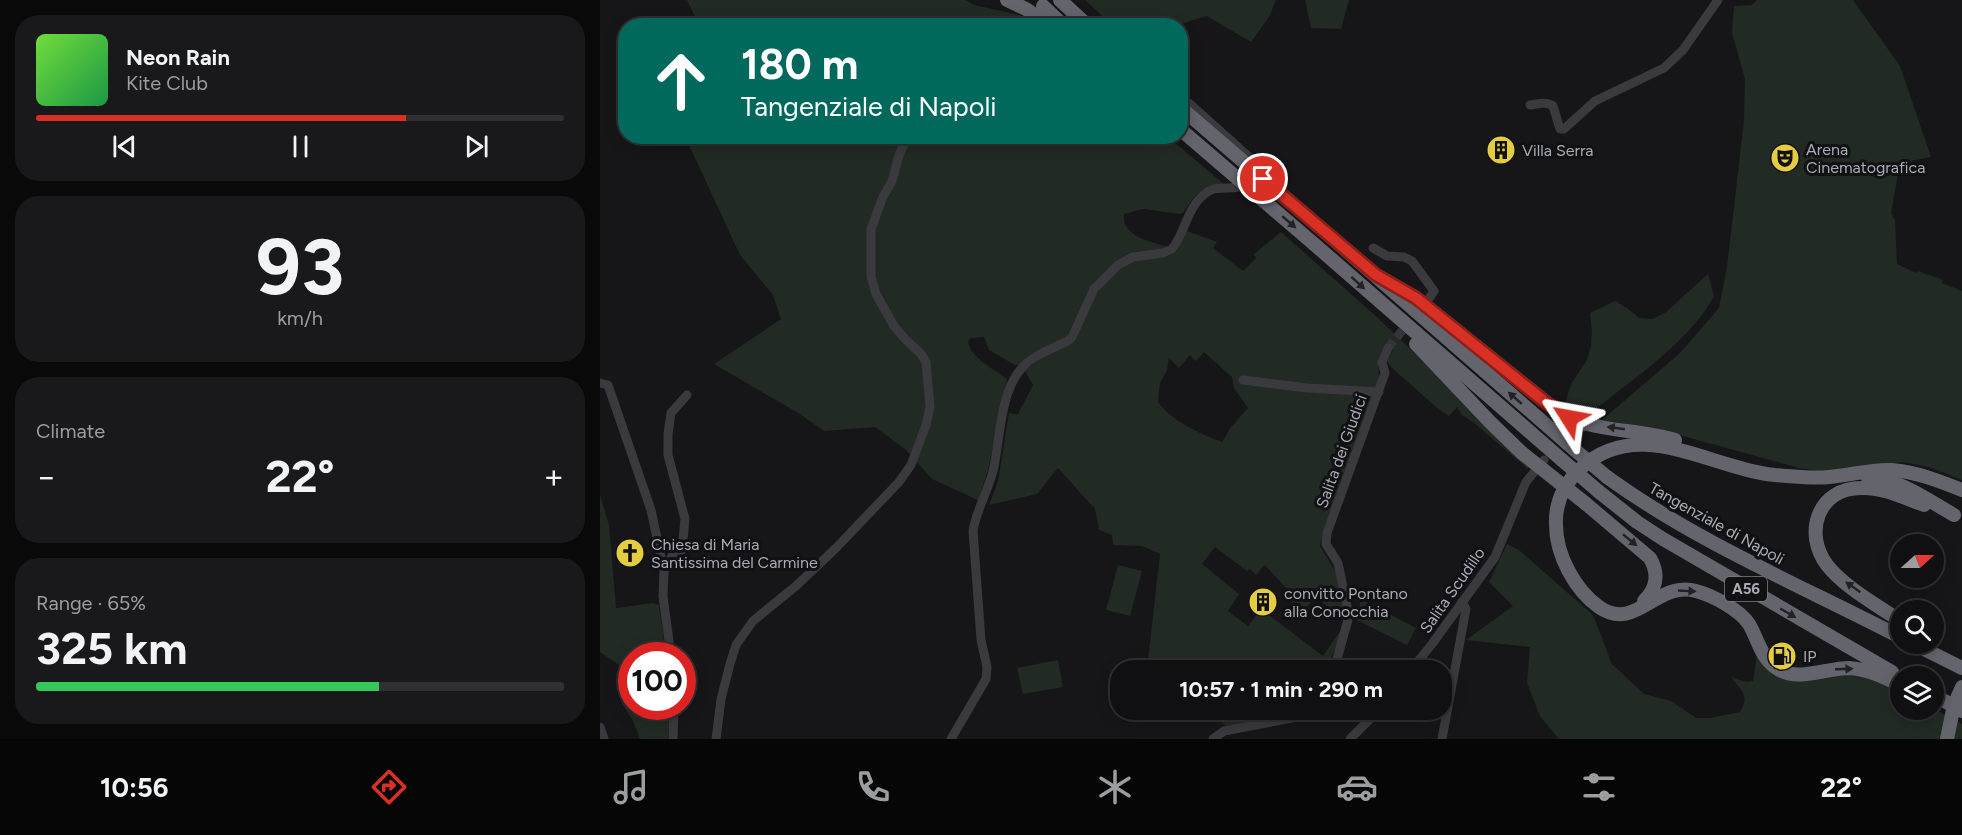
<!DOCTYPE html>
<meta charset="utf-8">
<style>
:root{--surface:#101012;--page:#19191b;--text:#f1f3f6;--muted:#9c9d9f;--line:#303032;--accent:#d93025}
body{margin:0;font-family:Figtree,sans-serif;background:var(--page);color:var(--text);height:100vh;display:flex;flex-direction:column;font-size:22px;white-space:nowrap}
*{box-sizing:border-box;margin:0}
p{font-size:20px;color:var(--muted)}
.icon{flex:none;width:33px;height:33px;fill:none;stroke:currentColor;stroke-width:2;stroke-linecap:round;stroke-linejoin:round}
.map{position:relative;flex:1;overflow:hidden}
.details{display:flex;flex-direction:column;gap:15px;padding:15px;background:#09090a;width:600px}
.details>*{flex:none}
.guide{position:absolute;left:18px;top:18px;width:570px;height:126px;border-radius:24px;box-shadow:0 3px 15px #0003,0 0 0 2px var(--line);background:#00695c;color:#fff;overflow:hidden}
.needle{width:39px;rotate:69deg}
.buttons{position:absolute;left:1290px;top:534px;display:grid;gap:12px}
.buttons a{display:grid;place-items:center;width:54px;height:54px;border-radius:50%;background:var(--surface);box-shadow:0 3px 15px #0003,0 0 0 2px var(--line);font-size:30px}
.speed{position:absolute;left:18px;top:642px;display:flex;gap:12px;font-size:30px;font-weight:700;text-align:center}
.speed>*{display:grid;place-content:center;width:78px;height:78px;border-radius:50%;background:var(--surface);box-shadow:0 3px 15px #0003,0 0 0 2px var(--line);line-height:1}
.speed .limit{border:9px solid #d22;background:#fff;color:#111}
.pin{position:absolute;display:grid;place-items:center;width:51px;height:51px;color:#fff;margin:-26px;border:3px solid #fff;border-radius:50%;box-shadow:0 2px 6px #0007}
.me{position:absolute;width:66px;margin:-33px;rotate:304deg;stroke-linejoin:round;filter:drop-shadow(0 0 4px #0008)}
.turn{display:flex;align-items:center;gap:21px;height:126px;padding:0 24px;font-size:27px}
.turn .icon{width:78px;height:78px;stroke-width:2.5}
.turn b{display:block;font-size:42px;line-height:51px}
.big{font-size:45px;font-weight:700;line-height:1.1}
.details .card{flex:1;display:flex;flex-direction:column;justify-content:center;gap:9px;min-width:0;padding:0 21px;border-radius:24px;background:var(--page)}
.details .dial{align-items:center;gap:0}
.dial b{font-size:78px;line-height:1}
.song{display:flex;align-items:center;gap:18px}
.cover{width:72px;height:72px;border-radius:9px;background:linear-gradient(135deg,hsl(100 70% 55%),hsl(140 70% 35%))}
.played{height:6px;border-radius:3px;background:linear-gradient(90deg,var(--accent) 70%,var(--line) 70%)}
.keys{display:flex;justify-content:space-around;direction:ltr}
.heat{display:flex;justify-content:space-between;align-items:center;font-size:33px;direction:ltr}
.charge{height:9px;border-radius:4px;background:linear-gradient(90deg,#34c759 65%,var(--line) 0)}
.trip{position:absolute;left:510px;top:660px;width:342px;height:60px;border-radius:24px;background:var(--surface);box-shadow:0 3px 15px #0003,0 0 0 2px var(--line);font-weight:700;line-height:60px;text-align:center}
.tab-bar{display:flex;height:96px;justify-content:space-around;align-items:center;background:#060607;color:var(--muted)}
.tab-bar .icon{width:42px;height:42px}
.tab-bar .selected{color:var(--accent)}
.tab-bar b{font-size:27px;color:var(--text)}
main{display:flex;flex:1;min-height:0}
.map>svg:first-child{display:block}
.green{fill:#222a24;fill-rule:evenodd}
.lines{fill:none;stroke-linecap:round;stroke-linejoin:round}
.minor-tunnel{stroke:#333438;stroke-width:9;stroke-dasharray:9 4.5;stroke-linecap:butt}
.minor{stroke:#39393e;stroke-width:9}
.highway{stroke:#64646d;stroke-width:14}
.highway-bridge{stroke:#64646d;stroke-width:14}
.oneway{fill:#222225}
.route-casing{stroke:#8d1f18;stroke-width:15}
.route{stroke:#d93025;stroke-width:10}
.labels{text-anchor:middle;stroke-width:6;stroke-linejoin:round;paint-order:stroke}
.shield{fill:#111113;stroke:#7b7d86;stroke-width:1.5}
.shield-label{font-size:15px;font-weight:bold;fill:#a9abb7}
.poi-label{font-size:16px;fill:#a9abb7;stroke:#111113;text-anchor:start}
.street-label{font-size:16px;fill:#a9abb7;stroke:#111113}
</style>
<main>
<section class="details">
<div class="card">
<div class="song"><i class="cover"></i><div><b>Neon Rain</b><p>Kite Club</p></div></div>
<div class="played"></div>
<div class="keys"><svg class="icon" aria-label="previous" viewBox="0 0 24 24"><path d="M18 5L8 12l10 7zM5 5v14"/></svg><svg class="icon" aria-label="pause" viewBox="0 0 24 24"><path d="M8 5v14M16 5v14"/></svg><svg class="icon" aria-label="next" viewBox="0 0 24 24"><path d="M6 5l10 7-10 7zM19 5v14"/></svg></div>
</div>
<div class="card dial"><b>93</b><p>km/h</p></div>
<div class="card"><p>Climate</p>
<div class="heat"><a>−</a><b class="big">22°</b><a>+</a></div>
</div>
<div class="card"><p>Range · 65%</p><b class="big">325 km</b><div class="charge"></div></div>
</section>
<div class="map">
<svg width="1362" height="739" viewBox="0 0 1362 739">
<rect width="100%" height="100%" fill="#161618"/>
<g class="green">
<polygon points="87,0 365,0 374,5 420,15 440,25 99,25"/>
<polygon points="485,0 676,0 669,17 651,42 607,16 577,25 512,25"/>
<polygon points="705,0 749,0 741,29 711,28"/>
<polygon points="1157,0 1253,0 1300,66 1331,157 1300,163 1291,213 1295,220 1297,264 1316,273 1318,271 1343,280 1342,283 1362,291 1362,480 1329,467 1303,462 1225,472 1199,468 1054,428 1002,420 1080,353 1119,308 1127,267 1144,120 1145,79 1132,33 1134,6 1152,5"/>
<path d="M90,136L568,137L624,184C603,186 595,194 584,212L581,214L543,209L524,214C521,237 553,242 569,247L519,261L494,282L466,339L426,358L419,365H415L389,350L384,337L371,338L368,341C371,359 393,368 407,379L388,470L378,500L332,479L306,450L275,427L224,431L200,414L114,364L181,319L173,295L140,255L89,145Z"/>
<path d="M587,231L617,242L613,248L643,271L656,258L654,254L681,232L778,318L930,465L928,469L873,422L862,415L857,407L849,416L836,407L792,368L787,361L793,350L786,344L778,359L779,381L725,526L720,546L735,571L746,620L715,597L701,614L690,605L695,598L665,565L656,575L650,569L647,571L615,547L602,564L639,594L628,611L648,626L661,609L723,656L740,631H743L726,670H547L560,554L542,546L513,545L512,535L499,530L495,509L458,468L437,494L389,505L398,481L409,413L418,414L433,385L425,371L436,361L469,343L501,286L517,269L529,262L567,256L576,252ZM604,352L632,377L634,388L648,408L631,427L622,442C600,434 572,421 558,402L560,383L567,370L569,358L579,368L590,355L596,361Z"/>
<path d="M1108,274L1114,296C1089,343 1032,379 991,413L964,407L971,384L987,360L991,346L992,332L990,313L1015,301L1027,308L1039,318L1053,319L1066,312Z"/>
<polygon points="0,495 9,525 16,608 53,603 59,605 66,655 32,656 31,673 0,652"/>
<path d="M907,544L919,550L993,615L1012,664L1044,694L1071,701L1096,718H1110L1140,712C1150,695 1142,691 1131,677L1146,682L1153,681L1157,654L1166,666L1270,675L1300,691V710L1334,709L1362,724V739H959L940,716L927,683L930,647L866,640L913,606L889,582Z"/>
<polygon points="518,565 542,571 530,616 506,610"/>
<polygon points="761,599 816,628 807,645 757,620"/>
<polygon points="458,660 463,687 423,694 417,668"/>
<polygon points="31,687 32,706 70,707 68,739 40,739 33,721 21,702"/>
<polygon points="606,710 695,710 667,719 626,726"/>
</g>
<g class="lines">
<g class="minor-tunnel">
<polyline points="788,348 821,308"/>
<polyline points="950,455 997,416"/>
</g>
<g class="minor">
<path d="M930,105C938,104 946,101 953,106L960,129H964L995,101L1064,68L1083,50L1118,0"/>
<polyline points="773,248 787,256 804,257 812,261 834,291 830,297"/>
<polyline points="643,380 707,388 779,392"/>
<polyline points="0,383 8,385 51,510 64,571 63,596 71,656"/>
<polyline points="64,571 73,554 82,550 85,519 68,455 68,434 71,413 87,395"/>
<polyline points="734,670 749,616 738,563 726,544 727,533 785,373 782,362 788,348"/>
<polyline points="811,670 832,644 895,557 926,482 944,460"/>
<polyline points="0,727 4,739"/>
<polyline points="73,739 74,706"/>
<polyline points="116,739 121,699 130,664 136,645 153,621 196,586 236,548 299,482 311,465 326,425 330,407 326,362 321,354 305,339 294,326 276,294 271,277 271,229 283,197 292,181 299,155 305,142 310,136"/>
<path d="M351,739L386,679L387,667L381,640L373,531C376,511 388,491 393,471C402,434 398,379 435,357C445,351 457,346 468,341L472,337L494,289L518,265L533,257L563,253L572,249C586,232 586,208 606,193C618,183 638,193 649,182C657,174 653,164 648,156L580,95"/>
<polyline points="613,739 624,731 692,718 705,710"/>
<polyline points="750,739 779,710"/>
<polyline points="842,739 866,609 862,602"/>
</g>
<g class="highway">
<polyline points="407,0 426,9 451,26"/>
<polyline points="724,231 975,450"/>
<polyline points="714,244 962,460"/>
<path d="M776,275L816,298L961,414C995,432 1038,429 1075,440"/>
<polyline points="816,344 890,422 922,453"/>
<path d="M1007,477C1098,543 1202,586 1300,637"/>
<path d="M1268,478C1300,479 1326,499 1354,515"/>
<polyline points="998,491 1037,522 1063,539 1292,672"/>
<path d="M985,503L1050,558C1059,574 1057,588 1044,601"/>
<path d="M1300,621C1277,605 1244,587 1227,565C1203,533 1218,488 1261,488C1282,487 1304,498 1324,505"/>
<polyline points="1314,644 1362,668"/>
<path d="M1300,685C1284,677 1268,669 1249,668C1226,668 1199,682 1178,669C1161,659 1158,639 1149,624C1140,610 1112,595 1096,591C1056,580 1036,633 999,607C975,590 956,555 956,525C955,503 964,484 980,469C1038,414 1111,469 1175,475C1193,476 1212,479 1229,477C1251,475 1271,469 1292,470C1317,472 1339,481 1362,490"/>
<polyline points="1347,739 1354,705 1362,687"/>
</g>
<g class="highway-bridge">
<polyline points="460,0 488,26"/>
<polyline points="443,6 464,26"/>
<polyline points="580,107 724,231"/>
<polyline points="580,129 714,244"/>
<polyline points="975,450 1007,477"/>
<polyline points="922,453 985,503"/>
<polyline points="962,460 998,491"/>
<polyline points="1334,695 1362,711"/>
</g>
</g>
<defs><path id="oneway-solid" d="M-6-.8H1V-3.2L6.5 0L1 3.2V.8H-6Z" transform="scale(1.5)"/></defs>
<g class="oneway">
<use href="#oneway-solid" transform="translate(689 222) rotate(41)"/>
<use href="#oneway-solid" transform="translate(758 283) rotate(42)"/>
<use href="#oneway-solid" transform="translate(915 398) rotate(-139)"/>
<use href="#oneway-solid" transform="translate(1016 428) rotate(-172)"/>
<use href="#oneway-solid" transform="translate(1030 540) rotate(39)"/>
<use href="#oneway-solid" transform="translate(1253 587) rotate(-145)"/>
<use href="#oneway-solid" transform="translate(1087 591) rotate(3)"/>
<use href="#oneway-solid" transform="translate(1188 613) rotate(30)"/>
<use href="#oneway-solid" transform="translate(1244 669) rotate(-2)"/>
</g>
<g class="lines">
<g class="route-casing">
<polyline id="route" points="663,179 776,275 816,298 944,401 969,418"/>
</g>
<use href="#route" class="route"/>
</g>
<defs>
<g id="building-disc" transform="scale(1.5)"><circle r="9.5" fill="#e4cd42" stroke="#111113"/><path d="M-4-6H4V6H1V3H-1V6H-4ZM-2.5-4.3h1.7v1.8h-1.7ZM.8-4.3h1.7v1.8H.8ZM-2.5-1h1.7V.8h-1.7ZM.8-1h1.7V.8H.8Z" fill="#111"/></g>
<g id="theatre-disc" transform="scale(1.5)"><circle r="9.5" fill="#e4cd42" stroke="#111113"/><path d="M-5-5.5Q0-4 5-5.5V0Q5 5 0 6Q-5 5-5 0ZM-3.3-2.5H-1v1.5H-3.3ZM1-2.5H3.3v1.5H1ZM-2.8 1Q0 5.5 2.8 1Z" fill="#111"/></g>
<g id="church-disc" transform="scale(1.5)"><circle r="9.5" fill="#e4cd42" stroke="#111113"/><path d="M-1.2-6h2.4v3.5h3.3v2.4h-3.3V6h-2.4V-.1h-3.3v-2.4h3.3Z" fill="#111"/></g>
<g id="fuel-disc" transform="scale(1.5)"><circle r="9.5" fill="#e4cd42" stroke="#111113"/><path d="M-5.5-6h7V0h2V4h1.3V-2.5L3-4.5l.8-.8L6-3V5H2.5V1h-1V6h-7ZM-4.2-4.7v3.2H.2V-4.7Z" fill="#111"/></g>
</defs>
<g fill-rule="evenodd">
<use href="#building-disc" x="901" y="150"/>
<use href="#theatre-disc" x="1185" y="158"/>
<use href="#church-disc" x="30" y="553"/>
<use href="#building-disc" x="663" y="602"/>
<use href="#fuel-disc" x="1182" y="656"/>
</g>
<g class="labels">
<rect class="shield" x="1125" y="577" width="42" height="24" rx="4.5"/>
<g class="shield-label">
<text x="1146" y="594">A56</text>
</g>
<g class="poi-label">
<text x="1206" y="155">Arena<tspan x="1206" dy="18">Cinematografica</tspan></text>
<text x="922" y="156">Villa Serra</text>
<text x="51" y="550">Chiesa di Maria<tspan x="51" dy="18">Santissima del Carmine</tspan></text>
<text x="684" y="599">convitto Pontano<tspan x="684" dy="18">alla Conocchia</tspan></text>
<text x="1203" y="662">IP</text>
</g>
<g class="street-label">
<text transform="translate(741 451) rotate(-70)" y="6">Salita dei Giudici</text>
<text transform="translate(1117 523) rotate(29)" y="6">Tangenziale di Napoli</text>
<text transform="translate(852 590) rotate(-55)" y="6">Salita Scudillo</text>
</g>
</g>
</svg>
<div class="buttons">
<a><svg class="needle" viewBox="-14 -14 28 28"><path d="M0-13l5 13h-10z" fill="#e53935"/><path d="M0 13l5-13h-10z" fill="#9c9d9f"/></svg></a>
<a><svg class="icon" aria-label="search" viewBox="0 0 24 24"><circle cx="10" cy="10" r="6"/><path d="M15 15l6 6"/></svg></a>
<a><svg class="icon" aria-label="layers" viewBox="0 0 24 24"><path d="M12 4l9 5-9 5-9-5zM3 14l9 5 9-5"/></svg></a>
</div>
<div class="speed"><div class="limit">100</div></div>
<div class="pin" style="left:663px;top:179px;background:#d93025"><svg class="icon" aria-label="arrive" viewBox="0 0 24 24"><path d="M6 21V4h12l-3 4 3 4H6"/></svg></div>
<svg class="me" style="left:969px;top:418px" viewBox="-20 -20 40 40"><path d="M0-17L14 15 0 8-14 15z" fill="#d93025" stroke="#fff" stroke-width="4"/></svg>
<div class="trip">10:57 · 1 min · 290 m</div>
<div class="guide">
<div class="turn"><svg class="icon" aria-label="ahead" viewBox="0 0 24 24"><path d="M12 20V5M6 11l6-6 6 6"/></svg><div><b>180 m</b>Tangenziale di Napoli</div></div>
</div>
</div>
</main>
<nav class="tab-bar">
<b>10:56</b>
<svg class="icon selected" aria-label="directions" viewBox="0 0 24 24"><path d="M12 3l9 9-9 9-9-9zM9 14v-3h6M13 9l2 2-2 2"/></svg>
<svg class="icon" aria-label="music" viewBox="0 0 24 24"><path d="M9 18V5l10-2v13"/><circle cx="6" cy="18" r="3"/><circle cx="16" cy="16" r="3"/></svg>
<svg class="icon" aria-label="phone" viewBox="0 0 24 24"><path d="M5 4h4l2 5-3 2q2 4 5 5l2-3 5 2v4C11 20 4 13 5 4z"/></svg>
<svg class="icon" aria-label="climate" viewBox="0 0 24 24"><path d="M12 3v18M4 7l16 10M4 17L20 7"/></svg>
<svg class="icon" aria-label="car" viewBox="0 0 24 24"><path d="M5 17H2v-5l4-1 3-4h7l3 4 3 1v5h-3M9 17h6M6 11h13"/><circle cx="7" cy="17" r="2"/><circle cx="17" cy="17" r="2"/></svg>
<svg class="icon" aria-label="filters" viewBox="0 0 24 24"><path d="M4 7h16M4 17h16"/><circle cx="9" cy="7" r="2"/><circle cx="15" cy="17" r="2"/></svg>
<b>22°</b>
</nav>
